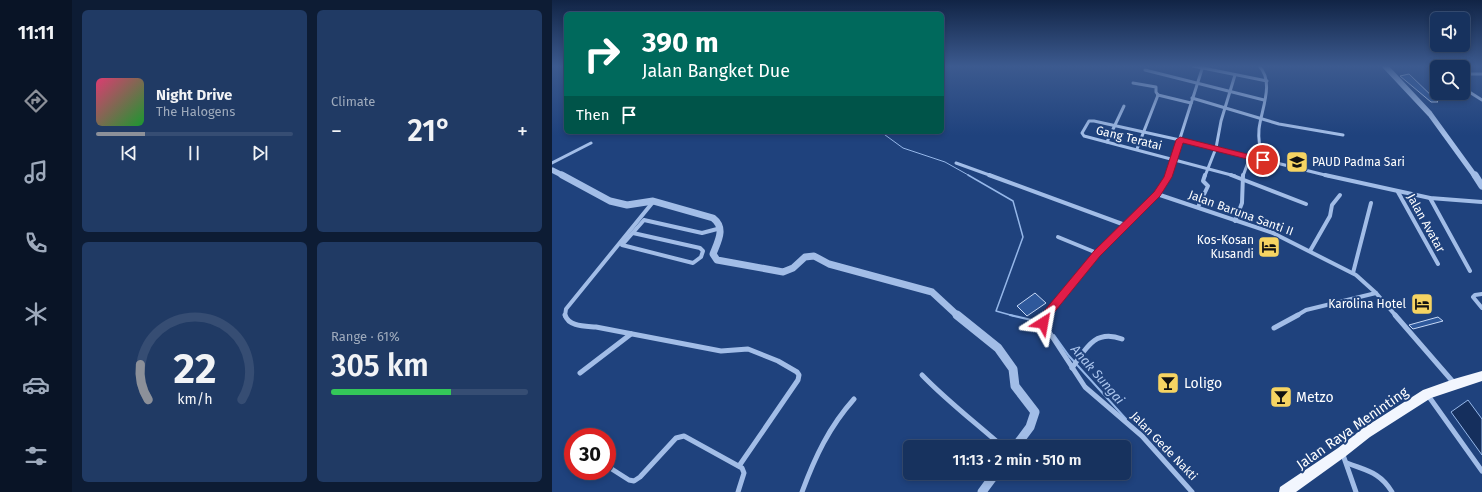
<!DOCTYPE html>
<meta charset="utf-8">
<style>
:root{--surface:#17325e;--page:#203a64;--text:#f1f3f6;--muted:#9eaabc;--line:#364d73;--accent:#8c9099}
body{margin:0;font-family:"Fira Sans",sans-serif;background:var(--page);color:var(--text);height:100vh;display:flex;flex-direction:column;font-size:15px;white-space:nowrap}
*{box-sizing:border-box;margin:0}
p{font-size:13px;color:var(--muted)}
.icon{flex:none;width:22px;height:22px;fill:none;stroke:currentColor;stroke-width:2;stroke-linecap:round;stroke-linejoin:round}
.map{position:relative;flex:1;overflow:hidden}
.details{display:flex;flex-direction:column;gap:10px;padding:10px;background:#0d1c34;width:480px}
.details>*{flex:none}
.hud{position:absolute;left:12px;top:12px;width:380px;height:122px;border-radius:6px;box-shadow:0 2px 6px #0003,0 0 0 1px var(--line);background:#00695c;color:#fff;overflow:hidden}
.tools{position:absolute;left:878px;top:12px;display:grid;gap:8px}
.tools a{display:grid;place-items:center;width:40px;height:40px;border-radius:6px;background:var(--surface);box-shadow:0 2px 6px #0003,0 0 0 1px var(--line);font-size:20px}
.speed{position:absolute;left:12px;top:428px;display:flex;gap:8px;font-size:20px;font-weight:700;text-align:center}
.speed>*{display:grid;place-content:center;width:52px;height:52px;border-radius:50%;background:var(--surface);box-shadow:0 2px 6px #0003,0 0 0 1px var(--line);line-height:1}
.speed .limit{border:6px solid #d22;background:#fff;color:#111}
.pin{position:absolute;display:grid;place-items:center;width:34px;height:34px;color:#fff;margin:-17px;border:2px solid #fff;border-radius:50%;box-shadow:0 1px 4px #0007}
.me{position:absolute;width:44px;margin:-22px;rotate:34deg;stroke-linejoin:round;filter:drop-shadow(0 0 3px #0008)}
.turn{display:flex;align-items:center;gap:14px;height:84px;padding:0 12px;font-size:18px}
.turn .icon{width:52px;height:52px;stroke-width:2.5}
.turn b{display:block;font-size:28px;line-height:34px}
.then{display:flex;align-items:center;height:38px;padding:0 12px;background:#0003;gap:8px;font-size:15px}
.big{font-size:30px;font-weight:600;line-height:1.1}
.details .tile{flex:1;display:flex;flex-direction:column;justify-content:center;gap:6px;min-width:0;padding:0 14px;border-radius:6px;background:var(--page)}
.details .dial{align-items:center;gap:0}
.dial svg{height:104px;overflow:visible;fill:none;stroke:var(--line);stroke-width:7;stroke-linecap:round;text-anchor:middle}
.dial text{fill:var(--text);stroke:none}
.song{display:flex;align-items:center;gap:12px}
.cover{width:48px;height:48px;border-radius:6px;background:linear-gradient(135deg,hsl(340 70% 55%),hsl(130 70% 35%))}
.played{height:4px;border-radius:2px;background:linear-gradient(90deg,var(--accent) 25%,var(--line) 25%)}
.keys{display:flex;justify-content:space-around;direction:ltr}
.heat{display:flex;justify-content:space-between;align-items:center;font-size:22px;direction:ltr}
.charge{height:6px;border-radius:3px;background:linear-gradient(90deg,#34c759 61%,var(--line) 0)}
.details .tiles{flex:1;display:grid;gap:10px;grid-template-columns:repeat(2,1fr)}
.trip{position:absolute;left:351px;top:440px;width:228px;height:40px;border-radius:6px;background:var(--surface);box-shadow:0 2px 6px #0003,0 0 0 1px var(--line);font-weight:600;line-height:40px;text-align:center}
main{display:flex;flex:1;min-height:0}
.dock{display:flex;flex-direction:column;width:72px;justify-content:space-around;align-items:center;background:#091426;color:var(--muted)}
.dock .icon{width:28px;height:28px}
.dock .active{color:var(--accent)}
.dock b{font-size:18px;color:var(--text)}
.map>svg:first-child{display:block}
.water{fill:#152f5d;stroke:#95b7e9}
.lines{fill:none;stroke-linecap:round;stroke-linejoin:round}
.stream-far2{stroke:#95b7e9;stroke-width:1}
.stream-far1{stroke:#95b7e9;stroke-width:1.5}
.stream{stroke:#95b7e9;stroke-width:2}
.building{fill:#2e589b;stroke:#c6d8f6}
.minor-far2{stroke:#a2bde7;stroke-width:3}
.minor-far1{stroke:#a2bde7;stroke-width:4}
.minor{stroke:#a2bde7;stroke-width:5}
.tertiary-far2{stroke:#a2bde7;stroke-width:5.5}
.tertiary-far1{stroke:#a2bde7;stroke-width:7}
.tertiary{stroke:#a2bde7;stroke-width:9}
.trunk{fill:#f2f6fe;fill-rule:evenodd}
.route{fill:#e11d48;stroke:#92132f}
.labels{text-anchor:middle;stroke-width:4;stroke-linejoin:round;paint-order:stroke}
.street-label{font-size:12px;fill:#fff;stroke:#1f427d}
.poi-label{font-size:12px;fill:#fff;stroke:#1f427d;text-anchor:end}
.water-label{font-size:13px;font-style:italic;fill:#adc7ef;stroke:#1f427d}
.near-poi-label{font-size:14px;fill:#fff;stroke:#1f427d;text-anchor:start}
.near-street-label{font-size:14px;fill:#fff;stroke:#1f427d}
</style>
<main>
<nav class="dock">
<b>11:11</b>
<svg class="icon active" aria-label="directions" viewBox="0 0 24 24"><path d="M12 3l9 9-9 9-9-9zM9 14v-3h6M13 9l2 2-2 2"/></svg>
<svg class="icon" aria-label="music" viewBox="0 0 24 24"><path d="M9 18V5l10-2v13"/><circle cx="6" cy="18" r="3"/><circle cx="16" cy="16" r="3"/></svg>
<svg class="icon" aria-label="phone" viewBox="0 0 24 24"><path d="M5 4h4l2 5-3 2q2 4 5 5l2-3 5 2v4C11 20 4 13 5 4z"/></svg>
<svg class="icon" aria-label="climate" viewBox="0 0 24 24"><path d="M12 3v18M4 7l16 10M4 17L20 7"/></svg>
<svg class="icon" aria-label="car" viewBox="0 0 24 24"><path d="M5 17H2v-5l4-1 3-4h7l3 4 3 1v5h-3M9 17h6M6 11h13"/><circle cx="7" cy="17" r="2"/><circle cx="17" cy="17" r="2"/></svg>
<svg class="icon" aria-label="filters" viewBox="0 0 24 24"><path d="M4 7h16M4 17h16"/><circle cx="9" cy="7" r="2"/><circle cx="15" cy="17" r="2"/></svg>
</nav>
<section class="details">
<div class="tiles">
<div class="tile">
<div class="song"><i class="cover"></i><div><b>Night Drive</b><p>The Halogens</p></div></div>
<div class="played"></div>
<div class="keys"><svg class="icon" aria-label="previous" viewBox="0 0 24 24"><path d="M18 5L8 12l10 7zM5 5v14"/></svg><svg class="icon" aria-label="pause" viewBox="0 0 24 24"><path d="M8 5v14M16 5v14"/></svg><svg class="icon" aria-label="next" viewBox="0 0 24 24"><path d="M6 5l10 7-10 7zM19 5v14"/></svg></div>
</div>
<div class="tile"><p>Climate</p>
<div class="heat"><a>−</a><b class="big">21°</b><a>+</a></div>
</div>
<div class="tile dial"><svg viewBox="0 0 100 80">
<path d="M14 69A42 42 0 1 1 86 69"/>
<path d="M14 69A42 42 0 0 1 8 42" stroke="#8c9099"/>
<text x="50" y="56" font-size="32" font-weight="700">22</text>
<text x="50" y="72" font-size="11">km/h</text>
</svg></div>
<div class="tile"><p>Range · 61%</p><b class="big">305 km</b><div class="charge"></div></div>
</div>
</section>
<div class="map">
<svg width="930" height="492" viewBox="0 0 930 492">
<rect width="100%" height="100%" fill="#1f427d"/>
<polygon class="water" points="916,400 930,419 930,455 899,412"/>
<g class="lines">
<polyline class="stream-far2" points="329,132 351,148 393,162 418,176"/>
<polyline class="stream-far1" points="416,175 461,201 471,237 444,311 462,316"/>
<g class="stream">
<polyline points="458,315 488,322"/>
<polyline points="502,335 517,356 574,419"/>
</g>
</g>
<g class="building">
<polygon points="857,74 886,102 879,102 848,76"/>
<polygon points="483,293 494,303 475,316 465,306"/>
<polygon points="886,317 891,321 861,329 857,325"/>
</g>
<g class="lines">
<g class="minor-far2">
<polyline points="641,66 715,81"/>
<path d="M707,66C723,82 709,110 707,129C706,140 708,150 711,160"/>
<polyline points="593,70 712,100"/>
<polyline points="911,74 930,74"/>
<polyline points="581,83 604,87 604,92 606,95"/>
<polyline points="911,88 930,100"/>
<polyline points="606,95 639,103"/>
<polyline points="640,98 727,124 791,135"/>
<polyline points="555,142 572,106"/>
<polyline points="585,149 606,95"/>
<polyline points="0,163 39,143"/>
<polyline points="404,163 440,176"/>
<polyline points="616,176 651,66"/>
<polyline points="653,176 664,148 669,121 683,75"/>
<polyline points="683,176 532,136 530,133 537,121 542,121 664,148 777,176"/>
<polyline points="691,176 698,157"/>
</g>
<g class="minor-far1">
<polyline points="437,175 573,225"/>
<polyline points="679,175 754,204"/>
<polyline points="773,175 878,198 930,202"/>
<polyline points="846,192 886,264"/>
<polyline points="605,194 721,233 804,275 824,293 844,316"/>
<polyline points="878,198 918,271"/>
<polyline points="646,207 656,186 651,181 653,175"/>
<polyline points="683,221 690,203 691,175"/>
<polyline points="81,233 148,248 151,251 149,257 141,263 70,245 92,220 150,233 169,228"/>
<polyline points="506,237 545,253"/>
<polyline points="758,251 778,216 780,205 788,195"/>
<polyline points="801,273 819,203"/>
<polyline points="930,294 923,295 921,297 930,308"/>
<polyline points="13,316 14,309 101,202"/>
<polyline points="494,316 545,253 605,194 617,175"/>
<polyline points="744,316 754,310 824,293"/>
</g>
<g class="minor">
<path d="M13,315C17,327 33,326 44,327L169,351L196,349L226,361L245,372L247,375L246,380L187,466"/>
<polyline points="495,315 490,321 533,387 590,436 640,492"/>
<polyline points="843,315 902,383"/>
<polyline points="722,328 746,315"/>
<path d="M520,368C534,348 543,329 570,339"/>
<polyline points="28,373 79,334"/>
<path d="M370,375C395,401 424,423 451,447"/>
<polyline points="875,394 930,471"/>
<polyline points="790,452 804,492"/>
<path d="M795,463C815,471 828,472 840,492"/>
<polyline points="55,466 77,480 82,481 88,477 124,438 132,436 190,468 192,473 186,492"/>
<path d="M250,492C263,457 277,427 302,399"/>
</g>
<g class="tertiary-far2">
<polyline points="833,66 878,114 923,176"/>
<polyline points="0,170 12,176"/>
</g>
<g class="tertiary-far1">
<path d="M10,175L58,201L75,205L101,201L161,218C174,228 166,241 161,254L165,260L231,272L241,268L253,257L262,256L277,264L380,292L406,316"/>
<polyline points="923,175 930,186"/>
</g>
<g class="tertiary">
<polyline points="405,315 446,348 461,369 463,386 483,412 478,427 463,447"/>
<polyline points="430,492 444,473"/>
</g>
<polygon class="trunk" points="930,371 930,381 879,398 818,437 794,456 744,492 727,492 728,487 786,448 810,429 871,390 902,379"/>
</g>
<linearGradient id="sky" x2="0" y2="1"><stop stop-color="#112445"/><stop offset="0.49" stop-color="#3c5a8f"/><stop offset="1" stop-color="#3c5a8f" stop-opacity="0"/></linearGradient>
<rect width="930" height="135" fill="url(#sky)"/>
<polygon class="route" points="628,137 711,158 715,160 711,163 631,143 620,177 608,196 548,256 496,320 494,326 491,327 487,326 485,323 488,316 542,251 602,192 612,177 624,140"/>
<defs>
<g id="school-square" transform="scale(1.15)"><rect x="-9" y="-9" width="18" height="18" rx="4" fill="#f6d462" stroke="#1f427d"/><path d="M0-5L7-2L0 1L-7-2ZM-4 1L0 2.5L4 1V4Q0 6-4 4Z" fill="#111"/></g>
<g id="hotel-square" transform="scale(1.15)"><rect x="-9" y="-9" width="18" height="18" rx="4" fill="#f6d462" stroke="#1f427d"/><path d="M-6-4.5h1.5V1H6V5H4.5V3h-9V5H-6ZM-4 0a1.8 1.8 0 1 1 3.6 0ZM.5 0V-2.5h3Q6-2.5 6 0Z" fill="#111"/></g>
<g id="bar-square" transform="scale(1.15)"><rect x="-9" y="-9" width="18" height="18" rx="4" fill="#f6d462" stroke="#1f427d"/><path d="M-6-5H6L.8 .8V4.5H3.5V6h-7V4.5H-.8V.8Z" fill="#111"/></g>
</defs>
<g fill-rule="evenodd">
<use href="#school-square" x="745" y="162"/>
<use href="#hotel-square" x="717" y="247"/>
<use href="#hotel-square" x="870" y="304"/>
<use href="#bar-square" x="616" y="383"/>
<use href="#bar-square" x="729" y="397"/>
</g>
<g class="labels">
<g class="street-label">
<text transform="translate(577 138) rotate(14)" y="4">Gang Teratai</text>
<text transform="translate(689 213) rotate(20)" y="4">Jalan Baruna Santi II</text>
<text transform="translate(874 223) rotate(61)" y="4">Jalan Avatar</text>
<text transform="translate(612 446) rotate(46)" y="4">Jalan Gede Nakti</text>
</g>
<g class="poi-label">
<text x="760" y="166" text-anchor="start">PAUD Padma Sari</text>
<text x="702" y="244">Kos-Kosan<tspan x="702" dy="14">Kusandi</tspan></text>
<text x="854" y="308">Karolina Hotel</text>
</g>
<g class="water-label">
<text transform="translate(546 374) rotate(49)" y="5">Anak Sungai</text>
</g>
<g class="near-poi-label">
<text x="632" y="388">Loligo</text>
<text x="744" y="402">Metzo</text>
</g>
<g class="near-street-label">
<text transform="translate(800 428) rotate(-35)" y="5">Jalan Raya Meninting</text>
</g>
</g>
</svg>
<div class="tools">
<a><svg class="icon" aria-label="sound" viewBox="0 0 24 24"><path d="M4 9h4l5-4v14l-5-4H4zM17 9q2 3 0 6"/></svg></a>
<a><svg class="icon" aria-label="search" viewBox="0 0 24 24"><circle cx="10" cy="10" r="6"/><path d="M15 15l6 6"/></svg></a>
</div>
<div class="speed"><div class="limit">30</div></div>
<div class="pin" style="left:711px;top:160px;background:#d93025"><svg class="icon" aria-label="arrive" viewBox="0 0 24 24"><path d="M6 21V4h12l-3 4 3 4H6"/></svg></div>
<svg class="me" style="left:491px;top:323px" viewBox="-20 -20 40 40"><path d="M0-17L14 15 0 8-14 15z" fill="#e11d48" stroke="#fff" stroke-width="4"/></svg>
<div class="trip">11:13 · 2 min · 510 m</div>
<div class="hud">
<div class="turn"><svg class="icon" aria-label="right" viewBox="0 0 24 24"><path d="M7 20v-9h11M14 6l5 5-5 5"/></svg><div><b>390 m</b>Jalan Bangket Due</div></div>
<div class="then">Then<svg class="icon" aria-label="arrive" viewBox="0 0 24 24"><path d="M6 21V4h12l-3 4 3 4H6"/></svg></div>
</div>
</div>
</main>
